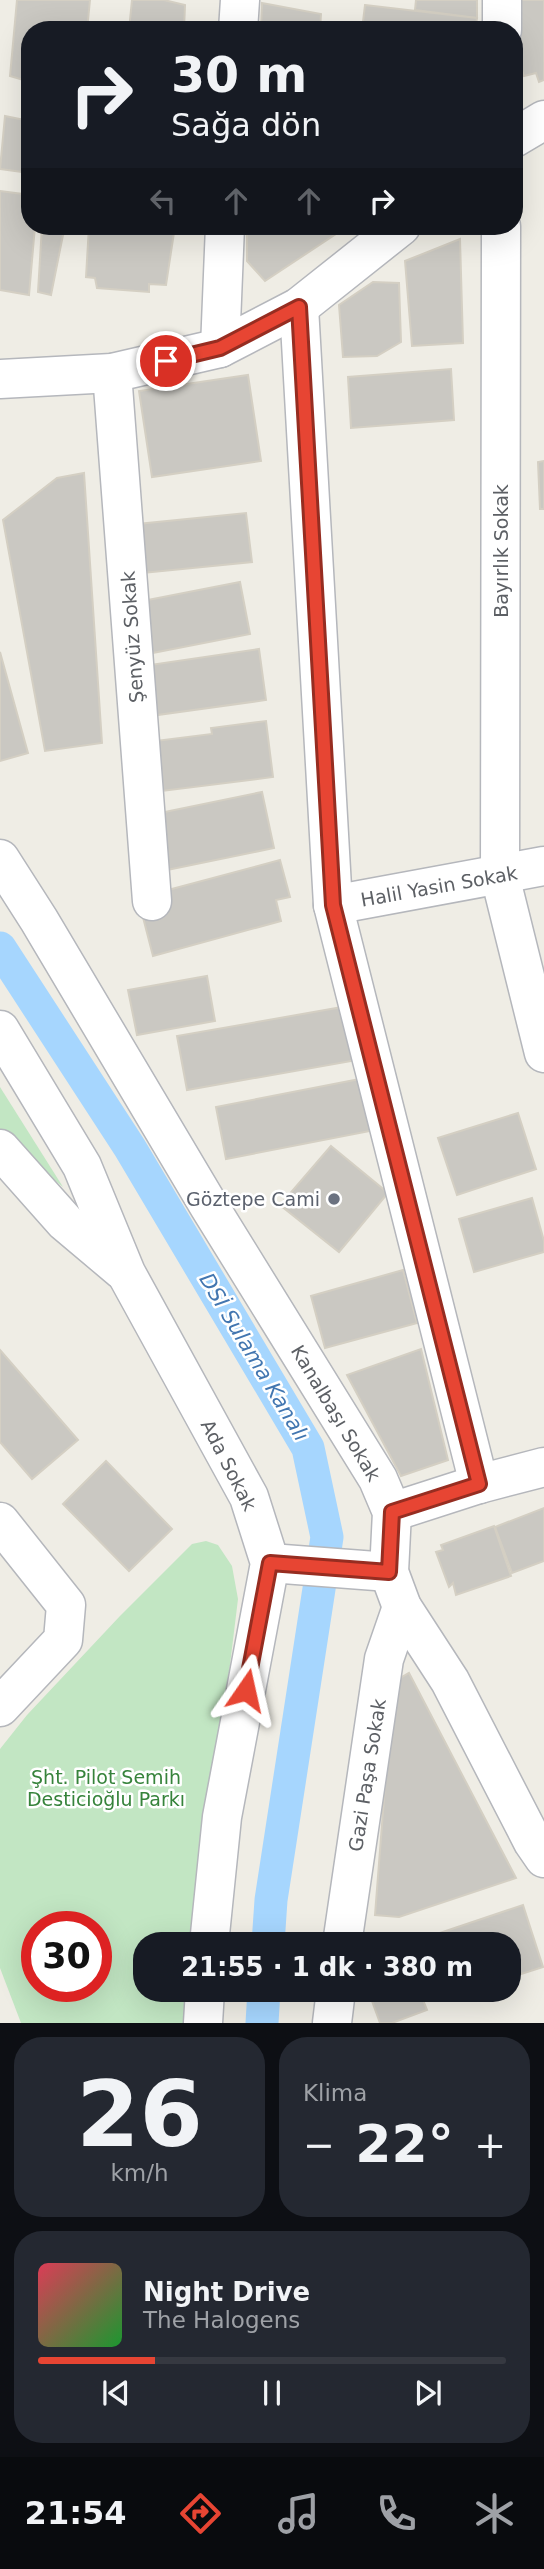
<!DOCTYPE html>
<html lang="tr">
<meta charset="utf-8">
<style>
:root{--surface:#171b24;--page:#242831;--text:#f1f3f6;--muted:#9ea1a6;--line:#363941;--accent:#e74533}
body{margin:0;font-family:"DejaVu Sans",sans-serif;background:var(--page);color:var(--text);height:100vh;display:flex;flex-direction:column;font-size:26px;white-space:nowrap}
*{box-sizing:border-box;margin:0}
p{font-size:23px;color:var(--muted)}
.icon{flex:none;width:38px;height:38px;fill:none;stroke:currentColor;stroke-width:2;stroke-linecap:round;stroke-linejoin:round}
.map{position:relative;height:2023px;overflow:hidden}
.side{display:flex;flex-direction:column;gap:14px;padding:14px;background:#0d0f14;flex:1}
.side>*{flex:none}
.banner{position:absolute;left:21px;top:21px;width:502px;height:214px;border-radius:28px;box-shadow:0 7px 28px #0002;background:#171b24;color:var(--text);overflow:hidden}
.speed{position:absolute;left:21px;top:1911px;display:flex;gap:14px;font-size:35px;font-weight:700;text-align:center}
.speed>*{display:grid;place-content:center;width:91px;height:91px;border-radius:50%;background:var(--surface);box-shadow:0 7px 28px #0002;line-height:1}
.speed .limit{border:10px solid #d22;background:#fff;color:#111}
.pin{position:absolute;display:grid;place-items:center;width:60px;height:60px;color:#fff;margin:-30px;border:4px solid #fff;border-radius:50%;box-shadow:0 2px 7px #0007}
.me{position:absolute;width:77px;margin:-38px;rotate:11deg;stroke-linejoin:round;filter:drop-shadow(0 0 5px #0008)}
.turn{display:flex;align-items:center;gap:24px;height:147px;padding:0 35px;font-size:32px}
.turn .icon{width:91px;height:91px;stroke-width:2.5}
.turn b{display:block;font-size:49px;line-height:60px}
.lanes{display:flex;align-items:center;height:66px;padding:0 35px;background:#0003;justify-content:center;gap:35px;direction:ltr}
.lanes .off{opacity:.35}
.big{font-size:52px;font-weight:700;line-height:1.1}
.side .widget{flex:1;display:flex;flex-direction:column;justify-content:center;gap:10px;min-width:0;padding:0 24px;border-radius:28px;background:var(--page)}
.side .dial{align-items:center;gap:0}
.dial b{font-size:91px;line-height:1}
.song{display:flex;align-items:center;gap:21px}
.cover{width:84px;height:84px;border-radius:10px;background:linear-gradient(135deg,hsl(350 70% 55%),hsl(130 70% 35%))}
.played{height:7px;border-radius:4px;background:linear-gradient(90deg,var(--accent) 25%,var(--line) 25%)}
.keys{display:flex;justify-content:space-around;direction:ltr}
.heat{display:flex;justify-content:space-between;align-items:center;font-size:38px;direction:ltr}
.side .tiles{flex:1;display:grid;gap:14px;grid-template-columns:1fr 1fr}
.widget:last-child{grid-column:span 2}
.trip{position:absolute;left:133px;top:1932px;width:388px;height:70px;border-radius:28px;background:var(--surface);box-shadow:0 7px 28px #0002;font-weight:700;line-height:70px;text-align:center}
.dock{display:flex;height:112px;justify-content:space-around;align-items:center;background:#090b0e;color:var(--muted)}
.dock .icon{width:49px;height:49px}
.dock .on{color:var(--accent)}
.dock b{font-size:32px;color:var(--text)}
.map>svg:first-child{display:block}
.green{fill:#c2e6c3;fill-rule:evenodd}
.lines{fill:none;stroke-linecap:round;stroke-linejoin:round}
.canal{stroke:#a6d6fe;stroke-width:33}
.building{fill:#cac8c2;stroke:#d4cfc3;stroke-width:2}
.minor-casing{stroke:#b5b7bc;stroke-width:41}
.minor{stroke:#fff;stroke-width:38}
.route-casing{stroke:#962d21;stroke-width:18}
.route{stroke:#e74533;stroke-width:12}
.worship-dot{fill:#6b7280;stroke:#fff;stroke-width:2.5}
.labels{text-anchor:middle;stroke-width:5;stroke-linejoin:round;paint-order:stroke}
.street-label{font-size:19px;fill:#5d6065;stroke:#fff}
.worship-label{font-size:19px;fill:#5b616d;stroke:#fff;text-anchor:end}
.park-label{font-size:19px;fill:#36833b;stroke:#fff}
.water-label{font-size:21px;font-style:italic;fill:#4276b0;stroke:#fff}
</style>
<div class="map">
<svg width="544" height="2023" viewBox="0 0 544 2023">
<rect width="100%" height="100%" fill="#efede5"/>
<g class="green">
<polygon points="0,1087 63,1187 0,1136"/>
<path d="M206,1541L218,1545L232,1566L238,1599L223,1722L189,1944H145V1990H189V2023H21L0,1968V1749L27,1715L120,1616L192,1544ZM37,1927H96V1986H37Z"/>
</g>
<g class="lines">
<g class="canal">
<polyline points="0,948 130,1148 308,1448 327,1537 271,1900 268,1944"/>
<polyline points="262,2023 264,1990"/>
</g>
</g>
<g class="building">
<polygon points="17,0 90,0 87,30 30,30 30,82 10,76"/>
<polygon points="132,0 164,0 185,5 184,30 129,30"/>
<polygon points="416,0 477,0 477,18 415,10"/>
<polygon points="518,0 544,0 544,80 539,82 536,73 524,76 514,47"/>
<polygon points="262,3 321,14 320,30 261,30"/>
<polygon points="365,5 477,18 475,30 362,30"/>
<polygon points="5,116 30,121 30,173 0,169"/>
<polygon points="0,191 30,195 30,226 35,226 29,295 0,290"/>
<polygon points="42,226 72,226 63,235 51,295 38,292"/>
<polygon points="89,226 175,226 166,285 149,284 149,292 97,288 95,278 86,277"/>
<polygon points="247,226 348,226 265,281 247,261"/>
<polygon points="460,239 463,343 412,346 405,261"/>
<polygon points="373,282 399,283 401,342 377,356 343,357 339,305"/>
<polygon points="451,369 454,420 351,428 348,377"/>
<polygon points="248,375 261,461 152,477 139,391"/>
<polygon points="544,461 544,509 540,509 538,462"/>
<polygon points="84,473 102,743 45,751 3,520 57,478"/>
<polygon points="246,513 252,562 143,573 138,524"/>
<polygon points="240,582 250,634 132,657 122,605"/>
<polygon points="259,649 266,700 150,716 143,666"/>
<polygon points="0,652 28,753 0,761"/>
<polygon points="266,721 273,777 154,792 147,742 212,734 211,728"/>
<polygon points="262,792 274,848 162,871 150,815"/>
<polygon points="280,860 290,897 276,900 281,921 153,956 138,898"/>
<polygon points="207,976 215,1021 137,1035 128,990"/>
<polygon points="348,1006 357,1060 187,1090 177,1036"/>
<polygon points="365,1078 375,1130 226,1159 216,1107"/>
<polygon points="518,1113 536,1169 457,1195 438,1138"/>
<polygon points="331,1146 388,1193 339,1252 280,1205"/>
<polygon points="532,1198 544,1241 544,1252 474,1272 459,1219"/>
<polygon points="403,1270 417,1323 325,1348 311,1296"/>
<polygon points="421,1349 448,1460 401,1476 347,1375"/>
<polygon points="0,1350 78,1440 32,1479 0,1442"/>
<polygon points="106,1461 172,1529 129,1571 63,1504"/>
<polygon points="544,1508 544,1561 512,1573 495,1527"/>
<polygon points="494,1526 511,1576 456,1595 453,1583 449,1587 436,1552 443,1550 441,1545"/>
<polygon points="409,1673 516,1878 399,1917 375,1915 393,1682"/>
<polygon points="523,1905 543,1967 509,1978 509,1944 440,1944 437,1934"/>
<polygon points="368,1990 419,1990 427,2010 392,2023 380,2023"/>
</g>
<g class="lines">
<g class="minor-casing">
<g id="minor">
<polyline points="238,30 240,0"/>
<polyline points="502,30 502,0"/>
<polyline points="514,138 544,120"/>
<polyline points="501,226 500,876 544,1053"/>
<polyline points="299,307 333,905 479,1484"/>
<polyline points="220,348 225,226"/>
<polyline points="112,373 152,901"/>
<polyline points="0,379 112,373 220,348 299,307 401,226"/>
<polyline points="0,859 39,920 209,1206 378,1479 392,1512 389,1572 402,1607 450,1681 533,1842 544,1858"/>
<polyline points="333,905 544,866"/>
<polyline points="0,1030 82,1166 126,1273 249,1497 270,1563 222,1817 209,1944"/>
<polyline points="0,1149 65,1222 122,1270"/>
<polyline points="392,1512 479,1484 544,1467"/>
<polyline points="0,1522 66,1605 63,1640 0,1707"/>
<polyline points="270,1563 389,1572"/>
<polyline points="342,1944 384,1659 402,1607"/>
<polyline points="203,2023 205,1990"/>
<polyline points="332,2023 336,1990"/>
</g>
</g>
<use href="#minor" class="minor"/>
</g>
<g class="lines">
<g class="route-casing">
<polyline id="route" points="166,361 220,348 299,307 333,905 479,1484 392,1512 389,1572 270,1563 246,1690"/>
</g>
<use href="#route" class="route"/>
</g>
<circle class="worship-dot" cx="334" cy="1199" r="7"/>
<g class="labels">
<g class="street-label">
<text transform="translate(501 551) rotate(-90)" y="7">Bayırlık Sokak</text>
<text transform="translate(132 637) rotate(-94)" y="7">Şenyüz Sokak</text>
<text transform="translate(439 886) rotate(-10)" y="7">Halil Yasin Sokak</text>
<text transform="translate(336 1413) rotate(59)" y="7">Kanalbaşı Sokak</text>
<text transform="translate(229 1465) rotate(63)" y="7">Ada Sokak</text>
<text transform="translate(367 1775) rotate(-81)" y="7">Gazi Paşa Sokak</text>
</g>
<g class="worship-label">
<text x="320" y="1206">Göztepe Cami</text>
</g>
<g class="park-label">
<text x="106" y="1784">Şht. Pilot Semih<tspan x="106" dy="22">Desticioğlu Parkı</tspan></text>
</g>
<g class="water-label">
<text transform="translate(254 1357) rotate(59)" y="7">DSİ Sulama Kanalı</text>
</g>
</g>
</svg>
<div class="speed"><div class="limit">30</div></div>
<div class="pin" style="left:166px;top:361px;background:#d93025"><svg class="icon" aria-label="arrive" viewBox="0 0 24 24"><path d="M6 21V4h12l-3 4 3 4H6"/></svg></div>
<svg class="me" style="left:246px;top:1690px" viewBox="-20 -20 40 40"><path d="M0-17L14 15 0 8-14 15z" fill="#e74533" stroke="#fff" stroke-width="4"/></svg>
<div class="trip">21:55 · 1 dk · 380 m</div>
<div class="banner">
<div class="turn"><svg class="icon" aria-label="right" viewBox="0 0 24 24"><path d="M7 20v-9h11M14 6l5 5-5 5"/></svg><div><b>30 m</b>Sağa dön</div></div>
<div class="lanes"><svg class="icon off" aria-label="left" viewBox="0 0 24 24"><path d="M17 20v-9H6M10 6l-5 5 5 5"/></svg><svg class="icon off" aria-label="ahead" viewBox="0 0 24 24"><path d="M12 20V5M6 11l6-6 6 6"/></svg><svg class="icon off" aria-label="ahead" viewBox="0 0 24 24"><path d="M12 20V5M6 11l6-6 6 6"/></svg><svg class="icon" aria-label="right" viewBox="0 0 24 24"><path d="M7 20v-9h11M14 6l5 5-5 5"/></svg></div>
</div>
</div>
<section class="side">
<div class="tiles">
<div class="widget dial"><b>26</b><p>km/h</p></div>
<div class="widget"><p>Klima</p>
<div class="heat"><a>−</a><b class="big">22°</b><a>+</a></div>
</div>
<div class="widget">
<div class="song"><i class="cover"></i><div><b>Night Drive</b><p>The Halogens</p></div></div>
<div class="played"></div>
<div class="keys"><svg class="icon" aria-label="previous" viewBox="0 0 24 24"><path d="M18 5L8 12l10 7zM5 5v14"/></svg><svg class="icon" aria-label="pause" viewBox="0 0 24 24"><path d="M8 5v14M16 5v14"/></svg><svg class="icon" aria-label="next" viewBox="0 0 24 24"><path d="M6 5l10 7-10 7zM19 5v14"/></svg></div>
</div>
</div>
</section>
<nav class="dock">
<b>21:54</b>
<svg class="icon on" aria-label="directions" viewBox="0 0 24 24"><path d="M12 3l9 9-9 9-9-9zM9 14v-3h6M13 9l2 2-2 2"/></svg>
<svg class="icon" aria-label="music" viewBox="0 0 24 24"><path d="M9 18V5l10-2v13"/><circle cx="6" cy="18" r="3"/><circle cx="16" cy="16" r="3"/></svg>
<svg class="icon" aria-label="phone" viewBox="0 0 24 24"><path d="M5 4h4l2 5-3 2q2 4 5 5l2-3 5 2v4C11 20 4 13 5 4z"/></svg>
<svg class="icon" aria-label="climate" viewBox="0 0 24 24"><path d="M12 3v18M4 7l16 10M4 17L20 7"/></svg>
</nav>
